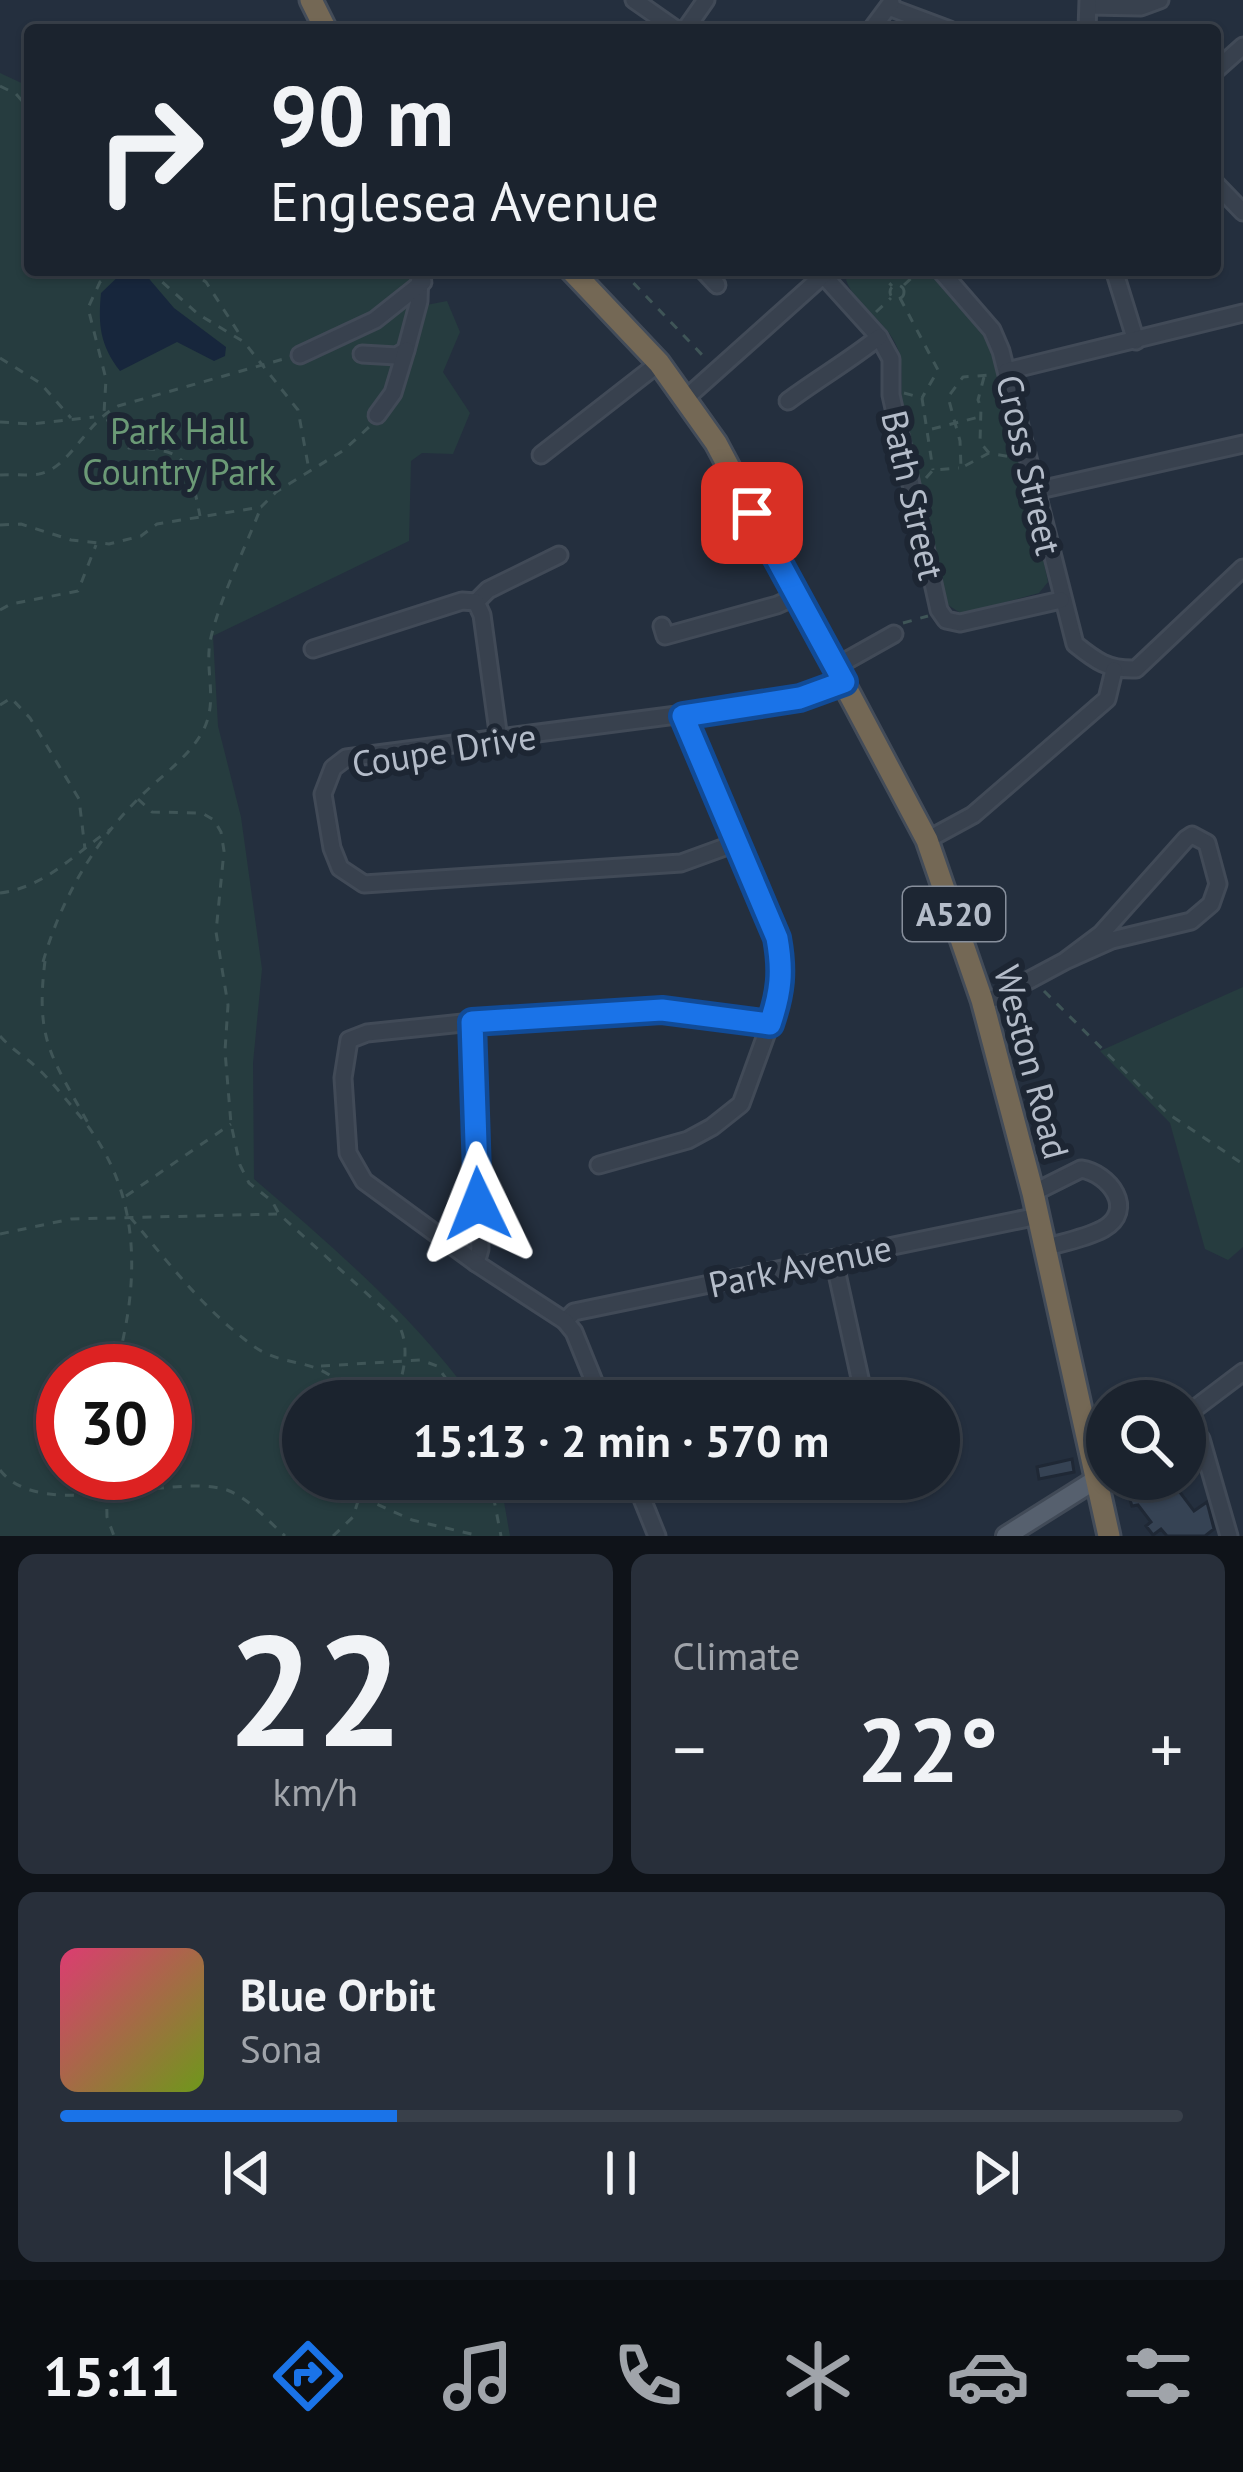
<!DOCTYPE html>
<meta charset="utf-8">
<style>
:root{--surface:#1b232e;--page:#282f3a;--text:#f1f3f6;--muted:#a0a4aa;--line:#39404a;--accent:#1a73e8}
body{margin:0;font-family:"PT Sans",sans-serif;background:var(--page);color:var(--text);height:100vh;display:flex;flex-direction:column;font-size:45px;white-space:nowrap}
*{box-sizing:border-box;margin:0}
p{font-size:39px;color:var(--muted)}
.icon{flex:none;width:66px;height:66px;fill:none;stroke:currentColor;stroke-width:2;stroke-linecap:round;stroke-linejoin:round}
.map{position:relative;height:1536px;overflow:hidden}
.drawer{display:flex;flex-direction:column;gap:18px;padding:18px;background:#0f1319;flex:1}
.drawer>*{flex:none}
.hud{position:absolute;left:24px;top:24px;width:1197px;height:252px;border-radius:12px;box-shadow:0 3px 9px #0004,0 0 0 3px var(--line);background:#1b232e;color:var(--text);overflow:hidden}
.tools{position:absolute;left:1086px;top:1380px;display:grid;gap:24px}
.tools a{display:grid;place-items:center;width:120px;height:120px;border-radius:50%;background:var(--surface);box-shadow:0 3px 9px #0004,0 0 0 3px var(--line);font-size:60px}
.speed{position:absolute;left:36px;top:1344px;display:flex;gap:24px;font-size:60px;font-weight:700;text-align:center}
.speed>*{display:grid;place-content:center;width:156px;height:156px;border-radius:50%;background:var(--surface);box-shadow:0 3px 9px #0004,0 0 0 3px var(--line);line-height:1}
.speed .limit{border:18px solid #d22;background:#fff;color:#111}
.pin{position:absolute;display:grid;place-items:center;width:102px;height:102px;color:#fff;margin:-51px;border-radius:24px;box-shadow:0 6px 18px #0006}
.me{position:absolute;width:132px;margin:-66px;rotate:358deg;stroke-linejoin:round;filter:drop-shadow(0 0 9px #0008)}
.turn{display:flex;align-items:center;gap:42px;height:252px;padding:0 48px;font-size:54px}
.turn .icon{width:156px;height:156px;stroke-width:2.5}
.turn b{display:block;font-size:84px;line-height:102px}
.big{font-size:90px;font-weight:700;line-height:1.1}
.drawer .card{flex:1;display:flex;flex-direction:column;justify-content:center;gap:18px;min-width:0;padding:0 42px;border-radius:18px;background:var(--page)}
.drawer .dial{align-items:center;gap:0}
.dial b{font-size:156px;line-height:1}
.song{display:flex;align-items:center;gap:36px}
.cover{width:144px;height:144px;border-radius:18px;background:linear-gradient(135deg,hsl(340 70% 55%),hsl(80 70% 35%))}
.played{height:12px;border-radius:6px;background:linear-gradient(90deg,var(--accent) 30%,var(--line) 30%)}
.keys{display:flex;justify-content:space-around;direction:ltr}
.heat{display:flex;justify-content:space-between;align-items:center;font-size:66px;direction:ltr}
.drawer .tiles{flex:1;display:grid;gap:18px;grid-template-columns:1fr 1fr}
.card:last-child{grid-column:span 2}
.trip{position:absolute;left:282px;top:1380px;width:678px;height:120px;border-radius:60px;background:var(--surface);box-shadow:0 3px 9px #0004,0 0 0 3px var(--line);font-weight:700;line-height:120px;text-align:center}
.tabs{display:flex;height:192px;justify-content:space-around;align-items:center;background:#0b0e12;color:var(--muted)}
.tabs .icon{width:84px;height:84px}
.tabs .selected{color:var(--accent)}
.tabs b{font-size:54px;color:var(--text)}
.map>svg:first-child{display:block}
.green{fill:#263c3f;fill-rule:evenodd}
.water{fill:#17263c}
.building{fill:#364354;stroke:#1f2835;stroke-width:3}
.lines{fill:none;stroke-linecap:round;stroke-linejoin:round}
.minor-casing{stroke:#414a57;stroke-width:21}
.major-casing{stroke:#414a57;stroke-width:24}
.highway-casing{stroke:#434c59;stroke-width:27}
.path{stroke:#3f5557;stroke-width:3;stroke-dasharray:9 9;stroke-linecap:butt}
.minor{stroke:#38414e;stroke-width:15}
.major{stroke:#56606e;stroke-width:18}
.highway{stroke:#746855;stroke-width:21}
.route-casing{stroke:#114b97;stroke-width:30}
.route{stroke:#1a73e8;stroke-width:21}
.labels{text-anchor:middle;stroke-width:12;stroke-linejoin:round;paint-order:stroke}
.shield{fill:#1d2633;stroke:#878f9c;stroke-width:3}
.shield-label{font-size:33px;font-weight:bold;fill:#b4bcc9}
.park-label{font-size:36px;fill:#6b9a76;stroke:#1d2633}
.street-label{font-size:36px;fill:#b4bcc9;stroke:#1d2633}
</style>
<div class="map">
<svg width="1243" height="1536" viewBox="0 0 1243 1536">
<rect width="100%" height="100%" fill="#242f3e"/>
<g class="green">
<path d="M0,73L30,87V270H433L432,280L416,307L447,301L460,332L443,372L470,413L453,454L422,453L411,461L409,541L213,636L218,726L241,817L262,969L253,1063L254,1179C333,1247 414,1316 475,1401H303V1479H500L510,1536H0ZM63,1371H165V1473H63Z"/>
<path d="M851,270H934L988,332L1003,368L1048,582L1039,593L962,614L948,605C933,544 915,483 903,421C898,397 906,369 897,347C886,320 856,307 846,280Z"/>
<polygon points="1243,987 1243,1247 1228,1260 1205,1249 1170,1123 1100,1051"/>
</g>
<path class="water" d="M125,270L145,274L174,308L226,347L225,356L214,361L177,342L120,371C100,345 98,325 101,293Z"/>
<g class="building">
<polygon points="1072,1459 1074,1472 1039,1479 1037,1467"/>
<polygon points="1123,1479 1170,1479 1194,1511 1207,1502 1214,1529 1205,1536 1167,1536 1161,1529 1153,1535 1146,1526 1151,1522 1138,1505 1132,1506"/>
</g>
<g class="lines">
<g class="minor-casing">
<g id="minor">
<polyline points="634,0 677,30"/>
<polyline points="1090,6 1141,7 1160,0"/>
<polyline points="891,8 950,30"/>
<polyline points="685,30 706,0"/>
<polyline points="871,30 891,3"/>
<polyline points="1087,30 1088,0"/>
<polyline points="1215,71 1243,46"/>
<polyline points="1215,183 1243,212"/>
<polyline points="703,270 717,285"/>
<path d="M940,270L992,330L1001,351L1075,644C1096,661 1108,670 1136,669L1243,568"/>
<polyline points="1114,270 1136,341"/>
<polyline points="823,275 879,337 891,359 891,395 939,610 946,620 960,623 1061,600"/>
<polyline points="362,354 397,356 406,350 419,301 420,270"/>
<polyline points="300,355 375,320 423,282"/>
<polyline points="1007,371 1243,313"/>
<polyline points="686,398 827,272"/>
<path d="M788,401C819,378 849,361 879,337"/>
<polyline points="377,415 393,393 406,350"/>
<polyline points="541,455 659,363"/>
<polyline points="1035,491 1243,444"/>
<polyline points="476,602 488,590 559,555"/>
<polyline points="662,626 665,636 777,605 797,596"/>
<polyline points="313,649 462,601 476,602 482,615 499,739"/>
<polyline points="837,666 894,634"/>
<polyline points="927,840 973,815 1107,699 1114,670"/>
<polyline points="736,843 681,863 364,884 340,868 332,848 323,794 333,768 346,758 800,699 844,682"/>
<polyline points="982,1000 996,998 1065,961 1101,934 1186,839 1192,835 1207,843 1218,884 1211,904 1191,921 1112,940 1065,961"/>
<polyline points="472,1022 480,1249 476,1263"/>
<polyline points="599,1165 688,1140 712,1127 741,1104 782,991 777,938 683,716"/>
<path d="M1033,1193L1081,1169C1109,1173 1137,1210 1103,1229C1086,1238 1065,1242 1047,1247"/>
<polyline points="834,1260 865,1401"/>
<polyline points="565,1321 574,1312 1038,1216"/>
<polyline points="602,1401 574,1332 565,1321 476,1263 364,1181 348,1153 343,1078 349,1040 367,1033 472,1022 662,1011 770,1024"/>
<polyline points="1185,1416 1243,1372"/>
<polyline points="1193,1432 1201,1439 1229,1536"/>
<polyline points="634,1479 657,1536"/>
</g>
</g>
<g class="major-casing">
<polyline id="major" points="1006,1536 1095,1480"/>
</g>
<g class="highway-casing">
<g id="highway">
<polyline points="311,0 326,30"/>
<polyline points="571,270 659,363 716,443 927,840 982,1000 1033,1193 1109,1536"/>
</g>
</g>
<g class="path">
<polyline points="0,86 16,94 30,110"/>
<path d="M115,270L100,282L88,308L106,379L104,413L116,437L129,448C189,448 189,462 200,516"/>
<polyline points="139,270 154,276"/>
<polyline points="149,270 198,314 244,342 298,410 309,470"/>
<polyline points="188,270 206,282 242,338"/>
<polyline points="621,270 707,360"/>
<polyline points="877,270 892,286"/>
<polyline points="200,274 234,270"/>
<polyline points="904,285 920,270"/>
<circle cx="897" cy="292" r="7"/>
<polyline points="900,298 938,370 922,398"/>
<polyline points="876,312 891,298"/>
<polyline points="0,358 40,383 71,418"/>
<polyline points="984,377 978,400 981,407 980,442 989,453 1011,457"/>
<polyline points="904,393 922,398 933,470"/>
<polyline points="0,422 31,424 94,417"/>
<polyline points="932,429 979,417"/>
<polyline points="989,453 961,468 960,441 948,397 963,377 991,375"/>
<path d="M0,475C12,474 27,476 39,474C70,468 85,423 118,406L287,358"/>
<polyline points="926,478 933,470 959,468"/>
<polyline points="0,525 21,524 71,540 109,544 141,536 157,524 261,507 276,492 344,450 369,427"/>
<polyline points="0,610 11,604 78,591 96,545"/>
<polyline points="903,623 928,616"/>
<polyline points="0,705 11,698 30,718 79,799 85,849"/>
<path d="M138,799L152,812L202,813L214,820L221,832L224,851L216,932L228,1005L225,1051L231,1124L240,1165L249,1183L272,1201L279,1214L396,1320C412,1345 404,1375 393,1401"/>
<path d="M0,893C46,887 74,854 111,829"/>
<path d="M45,961C35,1041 52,1057 89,1125"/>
<path d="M43,962C61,899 94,842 141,796C160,777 185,760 200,736C221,703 203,672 211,637C222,593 245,549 261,507"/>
<polyline points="1044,991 1167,1113 1243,1164"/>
<path d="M0,1036C9,1046 17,1052 28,1060C46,1074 63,1096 79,1115C142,1190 141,1280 115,1371"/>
<polyline points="126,1196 231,1124"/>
<path d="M130,1217C168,1262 204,1310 252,1345C288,1372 324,1352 353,1401"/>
<polyline points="0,1234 71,1219 277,1214"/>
<polyline points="321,1366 421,1360 437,1366 462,1401"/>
<path d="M0,1470C41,1524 172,1472 227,1490C249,1498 268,1521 285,1536"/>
<polyline points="106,1473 107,1517 114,1536"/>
<polyline points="490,1479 501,1536"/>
<polyline points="361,1497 412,1520 480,1536"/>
<polyline points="333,1536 353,1517 365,1479"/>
</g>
<use href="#minor" class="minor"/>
<use href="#major" class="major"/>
<use href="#highway" class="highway"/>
</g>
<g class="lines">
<g class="route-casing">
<path id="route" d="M478,1204L472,1022L662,1010L770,1024C781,992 783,971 777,938L683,716L800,698L844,682L752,513"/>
</g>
<use href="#route" class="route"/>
</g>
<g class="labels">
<rect class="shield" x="903" y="887" width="102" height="54" rx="9"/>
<g class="shield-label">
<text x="954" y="926">A520</text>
</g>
<g class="park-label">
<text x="179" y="444">Park Hall<tspan x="179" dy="41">Country Park</tspan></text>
</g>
<g class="street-label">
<text transform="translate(1029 465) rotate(77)" y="13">Cross Street</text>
<text transform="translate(913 495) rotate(77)" y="13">Bath Street</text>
<text transform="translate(444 750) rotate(-9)" y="13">Coupe Drive</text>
<text transform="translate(1032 1062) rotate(75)" y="13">Weston Road</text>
<text transform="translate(800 1266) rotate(-12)" y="13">Park Avenue</text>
</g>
</g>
</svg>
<div class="tools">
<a><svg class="icon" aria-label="search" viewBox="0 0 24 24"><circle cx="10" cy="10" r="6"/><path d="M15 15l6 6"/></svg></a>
</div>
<div class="speed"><div class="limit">30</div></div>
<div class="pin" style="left:752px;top:513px;background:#d93025"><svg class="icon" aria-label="arrive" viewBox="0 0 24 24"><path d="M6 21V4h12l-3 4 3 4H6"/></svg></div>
<svg class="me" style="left:478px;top:1204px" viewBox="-20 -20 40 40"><path d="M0-17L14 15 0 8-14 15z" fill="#1a73e8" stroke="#fff" stroke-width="4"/></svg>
<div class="trip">15:13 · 2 min · 570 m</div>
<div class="hud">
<div class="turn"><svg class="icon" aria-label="right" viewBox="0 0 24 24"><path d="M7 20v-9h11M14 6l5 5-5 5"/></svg><div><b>90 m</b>Englesea Avenue</div></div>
</div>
</div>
<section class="drawer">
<div class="tiles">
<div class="card dial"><b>22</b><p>km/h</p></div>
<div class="card"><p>Climate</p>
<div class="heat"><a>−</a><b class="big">22°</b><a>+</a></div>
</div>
<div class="card">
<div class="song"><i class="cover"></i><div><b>Blue Orbit</b><p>Sona</p></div></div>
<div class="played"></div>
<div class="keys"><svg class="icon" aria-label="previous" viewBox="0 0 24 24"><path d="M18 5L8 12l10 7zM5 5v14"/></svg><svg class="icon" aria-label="pause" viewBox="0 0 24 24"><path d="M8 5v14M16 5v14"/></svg><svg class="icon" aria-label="next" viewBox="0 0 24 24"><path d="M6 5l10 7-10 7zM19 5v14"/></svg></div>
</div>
</div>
</section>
<nav class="tabs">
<b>15:11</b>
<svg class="icon selected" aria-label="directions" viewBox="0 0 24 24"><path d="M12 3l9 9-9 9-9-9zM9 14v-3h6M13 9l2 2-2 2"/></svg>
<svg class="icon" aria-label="music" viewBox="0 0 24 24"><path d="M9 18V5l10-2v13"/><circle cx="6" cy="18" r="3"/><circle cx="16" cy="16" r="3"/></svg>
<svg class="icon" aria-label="phone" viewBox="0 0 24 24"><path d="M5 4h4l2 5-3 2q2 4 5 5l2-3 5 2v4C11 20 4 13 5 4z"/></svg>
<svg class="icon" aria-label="climate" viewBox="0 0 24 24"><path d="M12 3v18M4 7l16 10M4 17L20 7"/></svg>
<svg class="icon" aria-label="car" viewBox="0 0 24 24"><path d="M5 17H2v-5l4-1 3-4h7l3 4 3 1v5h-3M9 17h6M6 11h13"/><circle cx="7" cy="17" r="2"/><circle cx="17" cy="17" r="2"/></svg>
<svg class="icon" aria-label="filters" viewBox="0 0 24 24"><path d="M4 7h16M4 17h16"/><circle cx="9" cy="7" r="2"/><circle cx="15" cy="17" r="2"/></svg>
</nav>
